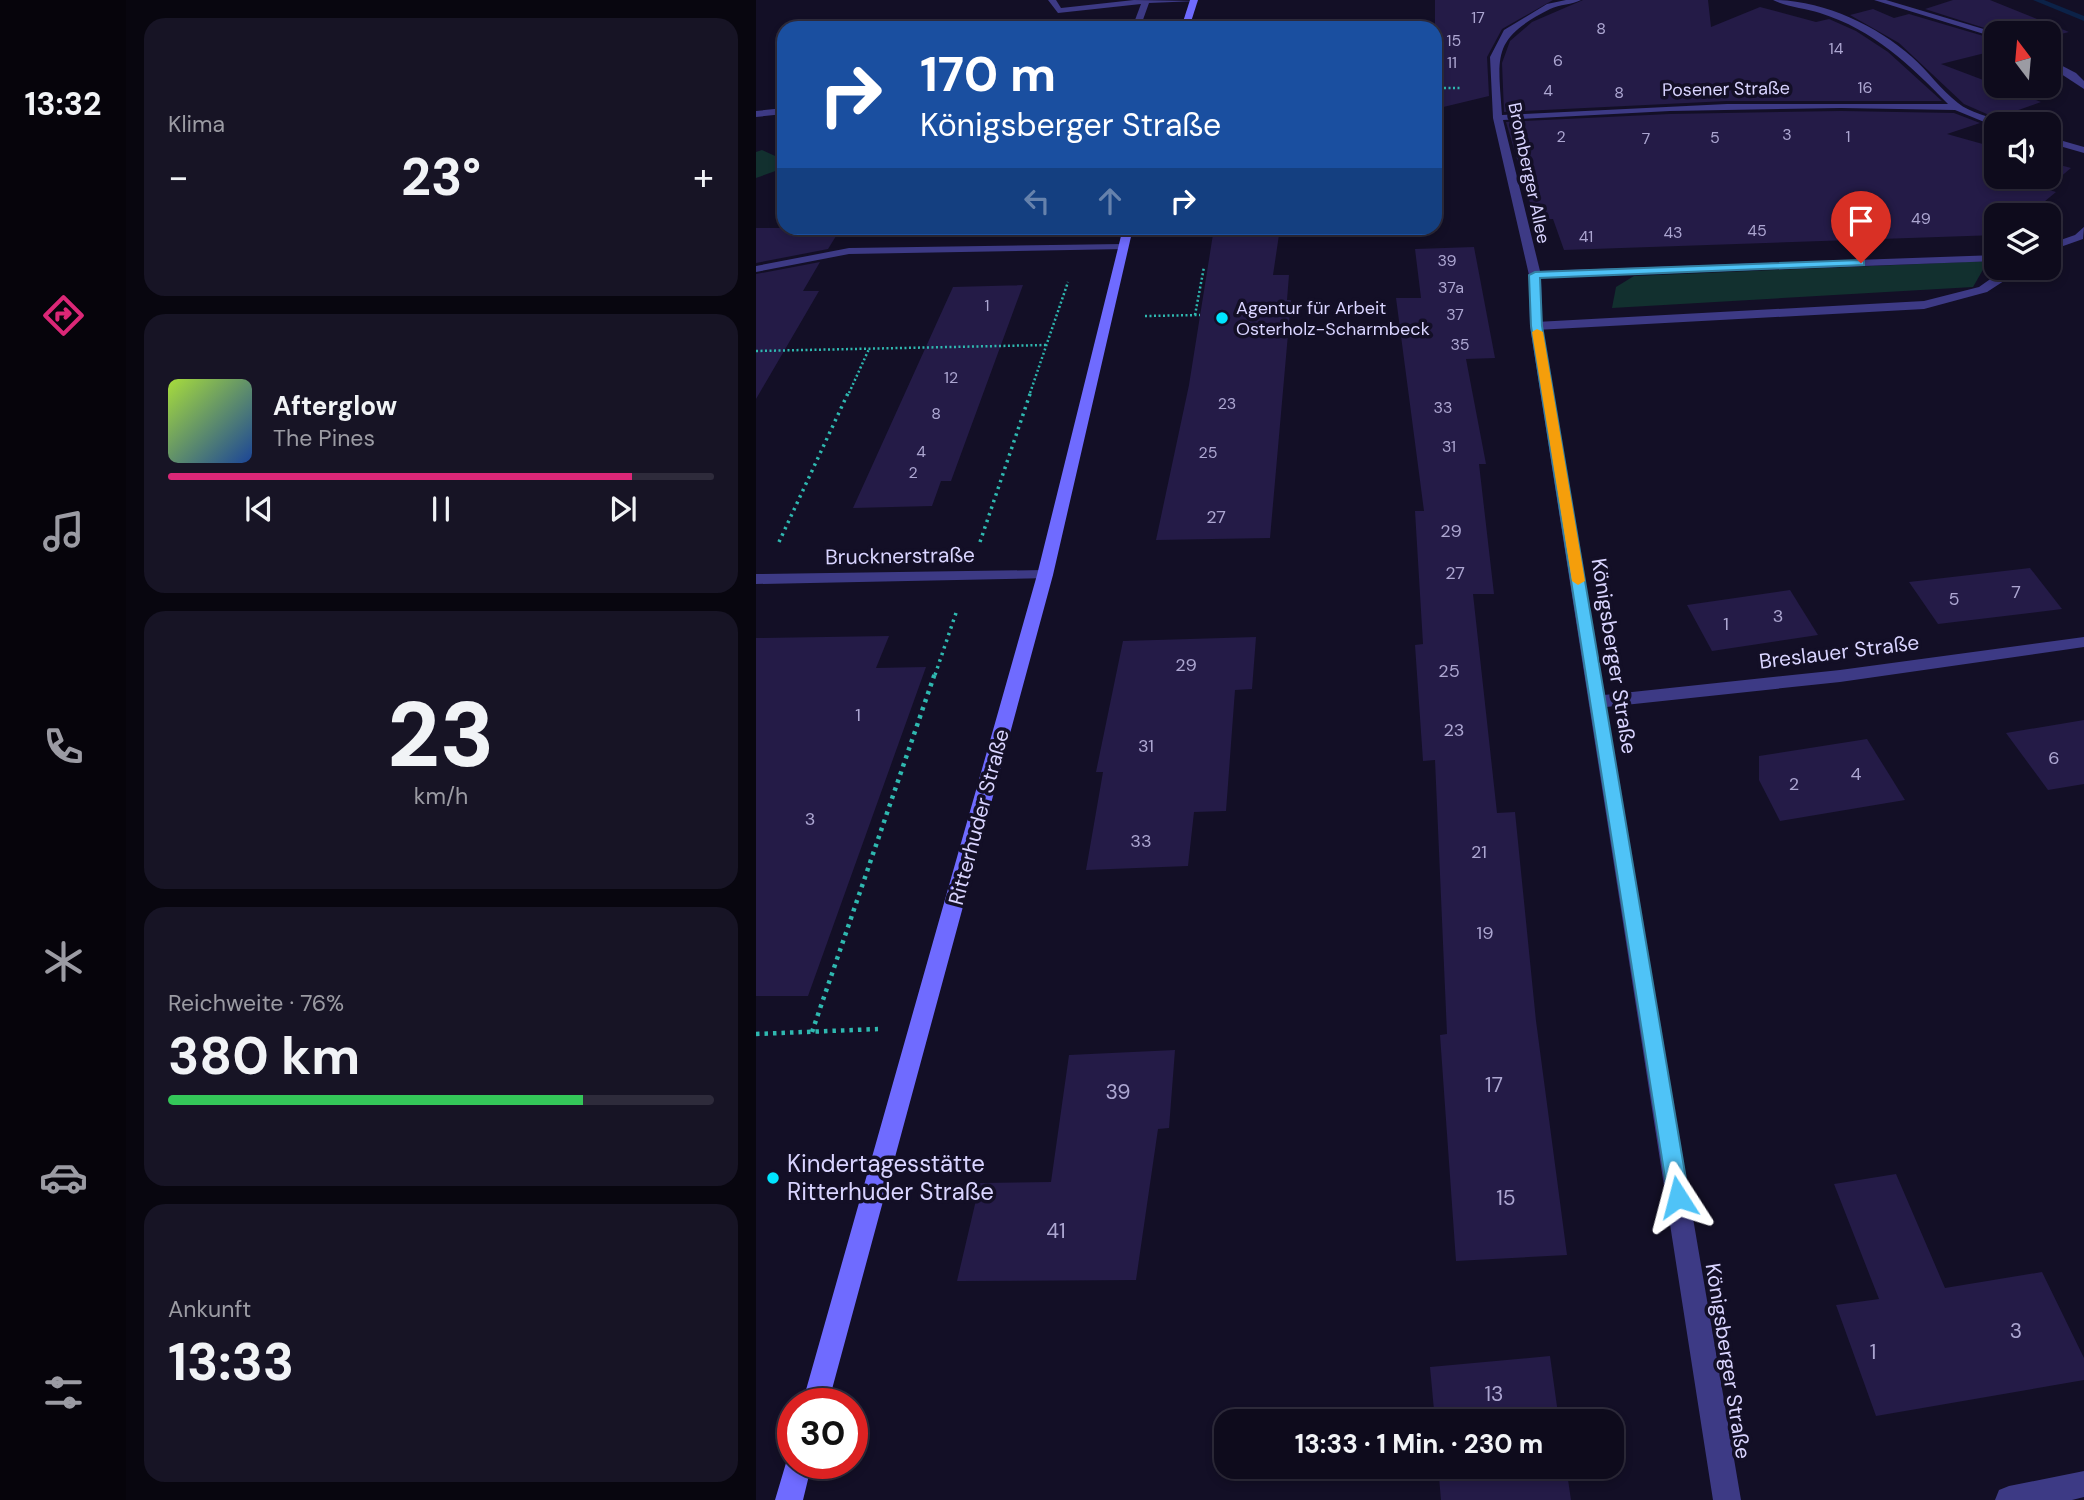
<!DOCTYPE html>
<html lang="de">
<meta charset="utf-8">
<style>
:root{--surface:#0e0b1c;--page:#171425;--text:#f1f3f6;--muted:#9b9ba3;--line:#2e2b3b;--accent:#db2777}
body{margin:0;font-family:"DM Sans",sans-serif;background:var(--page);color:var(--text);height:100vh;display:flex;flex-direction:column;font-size:26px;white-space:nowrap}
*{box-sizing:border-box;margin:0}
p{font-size:23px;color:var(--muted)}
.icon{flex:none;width:38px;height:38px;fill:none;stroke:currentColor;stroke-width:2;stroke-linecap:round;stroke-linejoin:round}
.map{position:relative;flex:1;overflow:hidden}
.side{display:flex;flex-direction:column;gap:18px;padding:18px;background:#08060f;width:630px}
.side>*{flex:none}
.top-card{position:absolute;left:21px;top:21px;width:665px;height:214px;border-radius:21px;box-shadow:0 4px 10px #0003,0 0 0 2px var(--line);background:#1a4fa0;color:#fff;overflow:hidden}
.needle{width:46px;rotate:344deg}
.buttons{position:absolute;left:1228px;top:21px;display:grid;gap:14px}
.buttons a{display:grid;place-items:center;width:77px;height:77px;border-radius:14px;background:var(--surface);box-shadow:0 4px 10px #0003,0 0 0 2px var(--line);font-size:35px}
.speed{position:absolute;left:21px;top:1388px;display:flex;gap:14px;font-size:35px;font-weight:700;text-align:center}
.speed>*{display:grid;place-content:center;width:91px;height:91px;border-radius:50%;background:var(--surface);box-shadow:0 4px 10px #0003,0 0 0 2px var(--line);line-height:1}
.speed .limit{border:10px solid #d22;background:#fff;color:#111}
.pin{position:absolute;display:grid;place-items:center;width:60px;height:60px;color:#fff;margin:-72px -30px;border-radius:50% 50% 50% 0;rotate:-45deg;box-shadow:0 0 7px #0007}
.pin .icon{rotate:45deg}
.me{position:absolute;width:77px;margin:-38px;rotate:351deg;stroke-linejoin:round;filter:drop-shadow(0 0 5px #0008)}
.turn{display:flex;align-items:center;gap:24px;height:147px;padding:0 28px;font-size:32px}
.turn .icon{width:91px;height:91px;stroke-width:2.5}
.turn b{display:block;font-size:49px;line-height:60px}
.lanes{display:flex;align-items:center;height:66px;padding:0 28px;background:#0003;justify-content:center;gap:35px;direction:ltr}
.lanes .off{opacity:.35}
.big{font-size:52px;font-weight:700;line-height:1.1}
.side .tile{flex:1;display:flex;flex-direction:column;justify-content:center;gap:10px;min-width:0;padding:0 24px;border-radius:21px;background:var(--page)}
.side .dial{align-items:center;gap:0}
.dial b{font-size:91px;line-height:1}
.song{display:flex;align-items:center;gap:21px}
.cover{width:84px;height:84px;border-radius:10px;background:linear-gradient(135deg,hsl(80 70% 55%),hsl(220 70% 35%))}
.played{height:7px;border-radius:4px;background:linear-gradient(90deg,var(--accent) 85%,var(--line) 85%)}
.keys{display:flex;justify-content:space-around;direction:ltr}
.heat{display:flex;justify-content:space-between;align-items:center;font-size:38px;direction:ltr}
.charge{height:10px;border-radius:5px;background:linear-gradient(90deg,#34c759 76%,var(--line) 0)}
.trip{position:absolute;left:458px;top:1409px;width:410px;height:70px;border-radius:21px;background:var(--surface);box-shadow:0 4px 10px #0003,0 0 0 2px var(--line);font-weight:700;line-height:70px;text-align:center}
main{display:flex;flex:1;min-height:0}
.dock{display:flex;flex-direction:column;width:126px;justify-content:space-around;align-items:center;background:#06040b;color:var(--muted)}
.dock .icon{width:49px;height:49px}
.dock .selected{color:var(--accent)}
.dock b{font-size:32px;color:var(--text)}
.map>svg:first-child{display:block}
.green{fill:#12302f}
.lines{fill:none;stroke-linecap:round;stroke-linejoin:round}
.stream{fill:#0c2248;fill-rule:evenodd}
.building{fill:#241b47}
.path-far2{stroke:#2fb8b0;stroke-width:2.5;stroke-dasharray:2 2.5;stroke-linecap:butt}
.path-far1{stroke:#2fb8b0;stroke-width:3.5;stroke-dasharray:2.5 4.5;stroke-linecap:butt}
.path{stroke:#2fb8b0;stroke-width:4.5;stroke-dasharray:3.5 5;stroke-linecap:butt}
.lane{fill:#3d3a85;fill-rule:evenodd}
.street{fill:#3d3a85;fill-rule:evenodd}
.secondary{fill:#6f6bff;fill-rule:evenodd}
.route{fill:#4fc3f7;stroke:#337fa1;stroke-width:2}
.slow{fill:#f59e0b}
.poi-dot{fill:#00e5ff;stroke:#130f26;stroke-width:2.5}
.labels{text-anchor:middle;stroke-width:7;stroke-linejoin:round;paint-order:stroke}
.far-number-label{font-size:16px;fill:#aca6d1}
.far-street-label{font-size:18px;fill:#d9d4ff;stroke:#130f26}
.far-poi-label{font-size:18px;fill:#d9d4ff;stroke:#130f26;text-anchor:start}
.number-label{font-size:18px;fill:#aca6d1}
.street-label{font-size:21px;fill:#d9d4ff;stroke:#130f26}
.near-number-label{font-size:21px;fill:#aca6d1}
.near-poi-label{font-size:24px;fill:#d9d4ff;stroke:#130f26;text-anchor:start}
</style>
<main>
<nav class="dock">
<b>13:32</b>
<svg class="icon selected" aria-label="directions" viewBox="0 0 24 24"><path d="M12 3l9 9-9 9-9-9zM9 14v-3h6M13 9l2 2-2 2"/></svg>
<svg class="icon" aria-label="music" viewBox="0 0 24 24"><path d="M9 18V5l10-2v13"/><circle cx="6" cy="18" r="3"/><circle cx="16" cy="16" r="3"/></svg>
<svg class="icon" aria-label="phone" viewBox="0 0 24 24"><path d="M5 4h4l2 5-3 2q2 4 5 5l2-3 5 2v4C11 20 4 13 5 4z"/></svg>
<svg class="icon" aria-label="climate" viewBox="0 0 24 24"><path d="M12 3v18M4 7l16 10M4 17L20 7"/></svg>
<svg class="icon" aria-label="car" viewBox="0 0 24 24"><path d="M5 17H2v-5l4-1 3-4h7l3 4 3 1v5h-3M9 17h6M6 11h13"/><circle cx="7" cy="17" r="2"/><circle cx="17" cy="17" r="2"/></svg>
<svg class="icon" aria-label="filters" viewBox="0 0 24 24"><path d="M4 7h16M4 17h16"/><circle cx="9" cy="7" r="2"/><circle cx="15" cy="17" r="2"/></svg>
</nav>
<section class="side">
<div class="tile"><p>Klima</p>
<div class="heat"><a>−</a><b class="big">23°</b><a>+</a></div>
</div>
<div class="tile">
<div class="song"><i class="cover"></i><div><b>Afterglow</b><p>The Pines</p></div></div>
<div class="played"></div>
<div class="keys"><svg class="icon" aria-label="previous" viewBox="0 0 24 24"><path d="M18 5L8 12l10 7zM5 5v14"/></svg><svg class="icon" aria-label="pause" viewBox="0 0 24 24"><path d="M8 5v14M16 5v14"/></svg><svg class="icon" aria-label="next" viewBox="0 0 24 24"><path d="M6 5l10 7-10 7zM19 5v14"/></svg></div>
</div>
<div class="tile dial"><b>23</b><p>km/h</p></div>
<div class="tile"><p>Reichweite · 76%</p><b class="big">380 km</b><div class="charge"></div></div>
<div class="tile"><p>Ankunft</p><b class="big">13:33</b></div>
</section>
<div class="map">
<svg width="1328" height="1500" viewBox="0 0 1328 1500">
<rect width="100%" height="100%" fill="#130f26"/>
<g class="green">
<polygon points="6,150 28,160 28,168 0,178 0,152"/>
<polygon points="1232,261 1217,287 856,308 860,287 878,276"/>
</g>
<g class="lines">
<polygon class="stream" points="1277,0 1288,0 1328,16 1328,21"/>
</g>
<g class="building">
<polygon points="679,0 797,0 746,29 731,57 733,96 679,109"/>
<polygon points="827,0 952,0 955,27 1004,7 1060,22 1073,19 1100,31 1132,52 1186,101 971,101 748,112 746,63 754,41 776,22"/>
<polygon points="1197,0 1234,0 1313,32 1293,37 1293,33 1244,33 1169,9"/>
<polygon points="1117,9 1138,18 1153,14 1241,40 1241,50 1185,64 1285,102 1240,118 1208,104 1143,43 1094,15"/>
<polygon points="1085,111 1198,113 1224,123 1191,134 1241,148 1241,177 1293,177 1293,162 1315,168 1290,189 1300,192 1272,215 1241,215 1241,235 808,250 797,219 779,220 750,122 914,114"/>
<polygon points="0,228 85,228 72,249 0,263"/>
<polygon points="458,228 524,228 517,275 533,275 531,300 535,300 514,538 400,540 433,385"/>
<polygon points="718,247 739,358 710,359 730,464 723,464 738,594 717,594 741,813 759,812 780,1021 811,1255 700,1261 684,1035 691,1034 679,760 667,761 659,645 667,644 659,511 668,511 640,298 665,298 659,249"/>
<polygon points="64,262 47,291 63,291 0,399 0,274"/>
<polygon points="267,285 195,481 185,481 176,506 97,508 197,287"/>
<polygon points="1274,568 1306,609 1182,624 1153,582"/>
<polygon points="1034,590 1062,635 956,651 931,605"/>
<polygon points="133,636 120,668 170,667 52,996 0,996 0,638"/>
<polygon points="500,637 496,689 479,690 470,811 438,812 432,866 330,870 347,772 340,772 367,641"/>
<polygon points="1328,720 1328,784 1292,790 1250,733"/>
<polygon points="1111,739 1149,800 1024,821 1003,780 1003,756"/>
<polygon points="419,1050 413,1128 402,1129 380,1280 201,1281 224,1183 295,1182 313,1055"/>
<polygon points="1140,1174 1189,1288 1286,1272 1328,1358 1328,1380 1120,1416 1080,1305 1123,1299 1078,1184"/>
<polygon points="794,1356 803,1421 679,1421 674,1367"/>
<polygon points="682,1466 810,1466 815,1500 685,1500"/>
</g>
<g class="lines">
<g class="path-far2">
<polyline points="679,88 706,88"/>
<polyline points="439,315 448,267"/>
<polyline points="389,316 444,315"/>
<polyline points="0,351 291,345"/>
<polyline points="93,393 113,349"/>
<polyline points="274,393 312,282"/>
</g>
<g class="path-far1">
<polyline points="23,542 93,391"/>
<polyline points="224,542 275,391"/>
<polyline points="179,675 201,610"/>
</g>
<g class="path">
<polyline points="56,1032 179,673"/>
<polyline points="0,1034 122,1029"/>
</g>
<g class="lane">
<polygon points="292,0 300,0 305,8 378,0 441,1 393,3 384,28 376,28 385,4 302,13"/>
<polygon points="28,108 28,114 0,117 0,111"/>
<polygon points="1250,268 1262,268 1251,279 1231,292 1168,309 780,330 774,326 780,322 1168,301 1223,287"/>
</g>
<g class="street">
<path d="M810,0H825C816,5 804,4 794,9C735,39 742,55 746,115L971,104H1192C1154,65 1118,30 1064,13C1049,8 1031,7 1017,0C1066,0 1120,25 1156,57C1172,71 1185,90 1202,103C1214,113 1233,115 1246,124L1238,126L1199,110L1085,108L914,111L747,120L784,271L1241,255V261L785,278L786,326L848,695L1084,670L1328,637V647L1084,682L850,707L985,1500H957L774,326L773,275L737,118L734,57L748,30L791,4Z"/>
<polygon points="1118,0 1130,0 1241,33 1241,38"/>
<polygon points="1293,59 1320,73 1328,81 1328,89 1293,66"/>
<polygon points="1293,137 1328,147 1328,153 1293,143"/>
<polygon points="1328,227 1327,239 1293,251 1293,244 1319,235"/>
<polygon points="366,244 372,247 370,249 93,254 0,272 0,266 93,248"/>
<polygon points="289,570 294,572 297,575 294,578 0,584 0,574"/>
<polygon points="1328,1471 1328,1497 1316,1500 1239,1500 1243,1490 1253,1486"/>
</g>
<g class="secondary">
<polygon points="434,0 442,0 433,28 425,28"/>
<polygon points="367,228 377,228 297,575 72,1404 46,1404 281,575"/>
<polygon points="37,1452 37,1463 56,1463 47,1500 19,1500 30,1463"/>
</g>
</g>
<polygon class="route" points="1105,260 1108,261 1108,265 784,278 786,326 933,1197 930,1204 922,1207 915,1204 912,1197 775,326 773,275 779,272"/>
<polygon class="slow" points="781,329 787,332 829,581 822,585 816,581 776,332"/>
<g class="poi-dot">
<circle cx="466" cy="318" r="7"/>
<circle cx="17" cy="1178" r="7"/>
</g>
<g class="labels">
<g class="far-number-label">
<text x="722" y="23">17</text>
<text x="845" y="34">8</text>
<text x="698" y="46">15</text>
<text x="1080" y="54">14</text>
<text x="802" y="66">6</text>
<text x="696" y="68">11</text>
<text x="1109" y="93">16</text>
<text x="792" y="96">4</text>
<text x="863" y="98">8</text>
<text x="1031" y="140">3</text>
<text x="805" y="142">2</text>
<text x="1092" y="142">1</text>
<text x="959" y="143">5</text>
<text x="890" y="144">7</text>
<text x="1165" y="224">49</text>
<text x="1001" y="236">45</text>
<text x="917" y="238">43</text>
<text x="830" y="242">41</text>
<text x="691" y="266">39</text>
<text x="695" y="293">37a</text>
<text x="231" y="311">1</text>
<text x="699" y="320">37</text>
<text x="704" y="350">35</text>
<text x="195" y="383">12</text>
<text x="471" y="409">23</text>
<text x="687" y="413">33</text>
<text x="180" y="419">8</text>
<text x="693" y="452">31</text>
<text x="165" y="457">4</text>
<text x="452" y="458">25</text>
<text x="157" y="478">2</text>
</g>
<g class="far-street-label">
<text transform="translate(970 89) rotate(-1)" y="6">Posener Straße</text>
<text transform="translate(773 173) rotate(78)" y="6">Bromberger Allee</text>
</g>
<g class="far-poi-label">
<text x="480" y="314">Agentur für Arbeit<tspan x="480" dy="21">Osterholz-Scharmbeck</tspan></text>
</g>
<g class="number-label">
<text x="460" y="523">27</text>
<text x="695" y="537">29</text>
<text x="699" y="579">27</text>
<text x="1260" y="598">7</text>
<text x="1198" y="605">5</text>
<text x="1022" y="622">3</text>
<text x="970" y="630">1</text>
<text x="430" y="671">29</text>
<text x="693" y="677">25</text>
<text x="102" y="721">1</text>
<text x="698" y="736">23</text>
<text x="390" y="752">31</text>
<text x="1298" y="764">6</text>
<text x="1100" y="780">4</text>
<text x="1038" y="790">2</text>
<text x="54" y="825">3</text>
<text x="385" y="847">33</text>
<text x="723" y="858">21</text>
<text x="729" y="939">19</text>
</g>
<g class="street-label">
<text transform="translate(144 556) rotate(-1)" y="7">Brucknerstraße</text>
<text transform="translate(1083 652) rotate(-7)" y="7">Breslauer Straße</text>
<text transform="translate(858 656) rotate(81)" y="7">Königsberger Straße</text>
<text transform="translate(223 817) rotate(-75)" y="7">Ritterhuder Straße</text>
<text transform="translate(972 1361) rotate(81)" y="7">Königsberger Straße</text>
</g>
<g class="near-number-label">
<text x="738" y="1092">17</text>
<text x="362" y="1099">39</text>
<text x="750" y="1205">15</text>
<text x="300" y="1238">41</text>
<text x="1260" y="1338">3</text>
<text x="1117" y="1359">1</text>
<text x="738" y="1401">13</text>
</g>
<g class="near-poi-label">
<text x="31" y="1172">Kindertagesstätte<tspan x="31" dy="28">Ritterhuder Straße</tspan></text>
</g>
</g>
</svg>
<div class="buttons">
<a><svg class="needle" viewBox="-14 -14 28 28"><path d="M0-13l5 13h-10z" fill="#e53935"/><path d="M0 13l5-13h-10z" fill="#9b9ba3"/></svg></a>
<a><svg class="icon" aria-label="sound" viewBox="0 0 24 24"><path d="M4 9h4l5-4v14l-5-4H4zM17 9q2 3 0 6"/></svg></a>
<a><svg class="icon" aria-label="layers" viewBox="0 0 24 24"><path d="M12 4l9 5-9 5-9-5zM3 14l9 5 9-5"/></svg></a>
</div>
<div class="speed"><div class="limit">30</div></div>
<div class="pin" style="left:1105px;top:263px;background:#d93025"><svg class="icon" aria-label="arrive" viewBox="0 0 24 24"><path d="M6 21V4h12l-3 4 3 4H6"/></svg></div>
<svg class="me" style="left:922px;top:1197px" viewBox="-20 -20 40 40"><path d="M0-17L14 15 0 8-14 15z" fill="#4fc3f7" stroke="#fff" stroke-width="4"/></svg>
<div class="trip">13:33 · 1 Min. · 230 m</div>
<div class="top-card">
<div class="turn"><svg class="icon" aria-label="right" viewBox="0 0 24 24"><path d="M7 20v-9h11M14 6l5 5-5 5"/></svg><div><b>170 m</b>Königsberger Straße</div></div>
<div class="lanes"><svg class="icon off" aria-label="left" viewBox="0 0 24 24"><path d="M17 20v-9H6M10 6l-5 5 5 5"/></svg><svg class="icon off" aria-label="ahead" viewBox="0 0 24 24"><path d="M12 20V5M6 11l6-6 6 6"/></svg><svg class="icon" aria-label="right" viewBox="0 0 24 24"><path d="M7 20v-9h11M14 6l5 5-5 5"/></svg></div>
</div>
</div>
</main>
